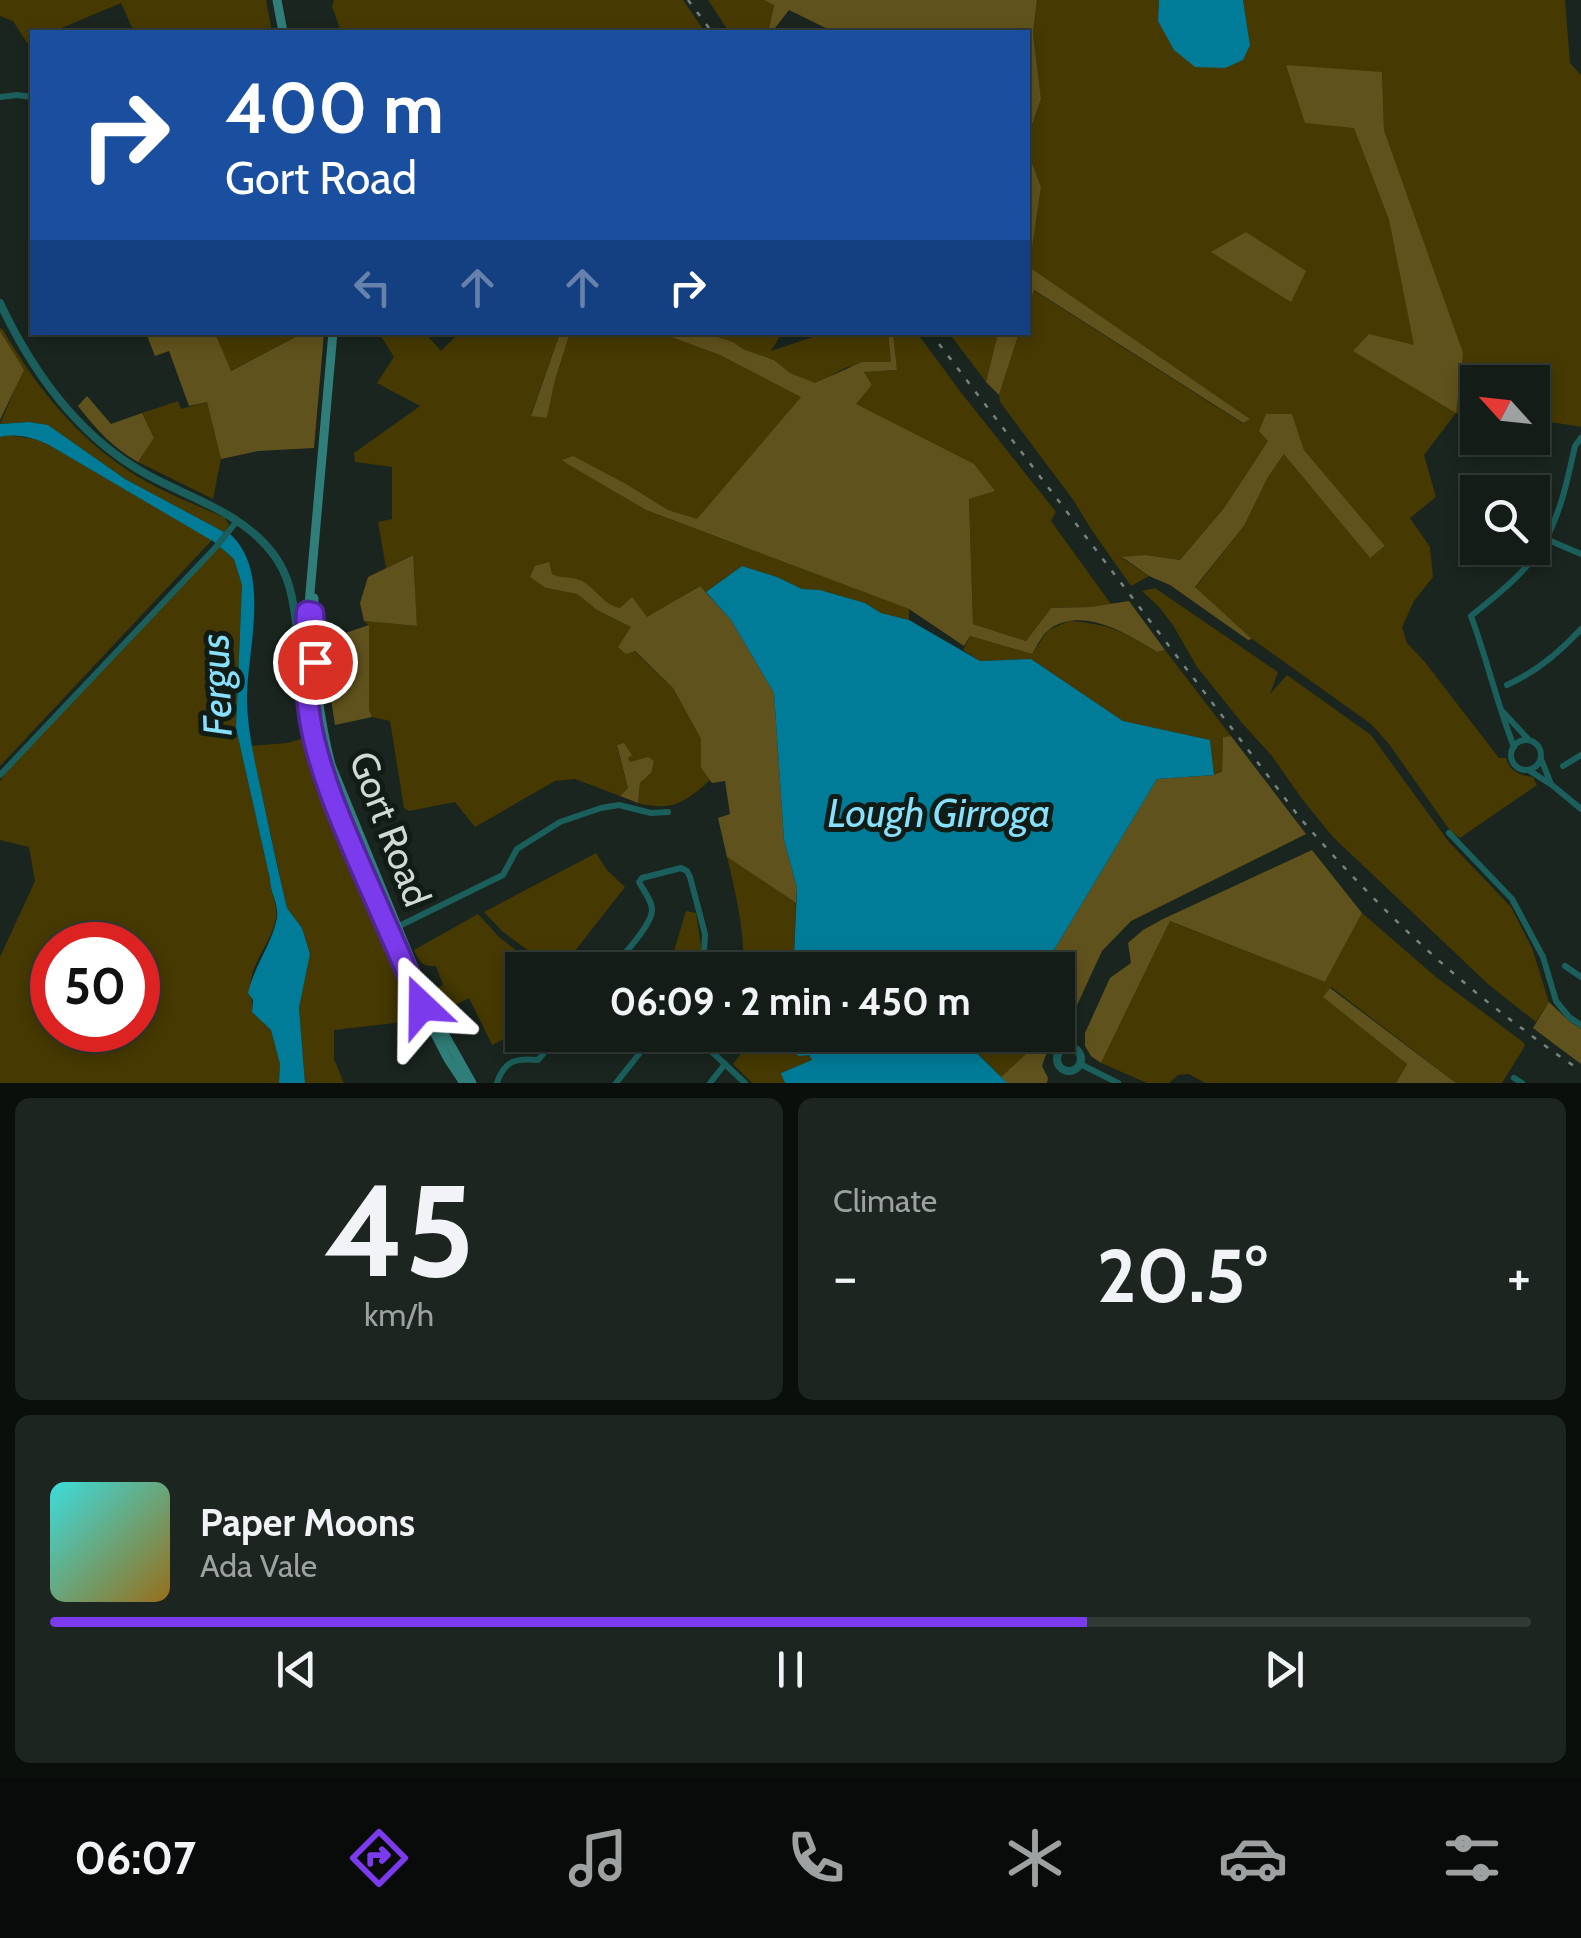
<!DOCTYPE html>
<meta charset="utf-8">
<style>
:root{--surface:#131c16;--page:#1c251f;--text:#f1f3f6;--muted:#9da1a1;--line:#323a35;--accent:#7c3aed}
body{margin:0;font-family:Cabin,sans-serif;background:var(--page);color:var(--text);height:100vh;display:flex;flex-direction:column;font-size:38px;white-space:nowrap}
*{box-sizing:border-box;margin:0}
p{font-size:32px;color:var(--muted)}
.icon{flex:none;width:55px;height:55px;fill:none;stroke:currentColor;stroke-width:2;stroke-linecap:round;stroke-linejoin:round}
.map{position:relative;height:1083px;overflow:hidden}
.details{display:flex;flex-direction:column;gap:15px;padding:15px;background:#0a0f0c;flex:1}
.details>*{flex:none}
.banner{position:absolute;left:30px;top:30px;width:1000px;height:305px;border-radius:0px;box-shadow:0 5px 15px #0003,0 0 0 2px var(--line);background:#1a4fa0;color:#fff;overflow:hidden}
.needle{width:65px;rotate:297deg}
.controls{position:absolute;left:1460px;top:365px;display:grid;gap:20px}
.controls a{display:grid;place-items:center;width:90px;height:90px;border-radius:0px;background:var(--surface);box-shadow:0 5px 15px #0003,0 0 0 2px var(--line);font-size:50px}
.speed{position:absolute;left:30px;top:922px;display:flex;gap:20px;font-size:50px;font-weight:700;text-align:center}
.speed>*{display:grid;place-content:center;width:130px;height:130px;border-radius:50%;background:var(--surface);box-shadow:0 5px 15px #0003,0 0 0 2px var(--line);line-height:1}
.speed .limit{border:15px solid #d22;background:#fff;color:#111}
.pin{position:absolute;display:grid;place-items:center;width:85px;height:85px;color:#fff;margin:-42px;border:5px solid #fff;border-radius:50%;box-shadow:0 2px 10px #0007}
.me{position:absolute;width:110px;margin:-55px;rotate:337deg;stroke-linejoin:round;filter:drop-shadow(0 0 8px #0008)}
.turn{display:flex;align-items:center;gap:35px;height:210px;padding:0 30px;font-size:45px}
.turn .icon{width:130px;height:130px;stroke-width:2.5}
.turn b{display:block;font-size:70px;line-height:85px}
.lanes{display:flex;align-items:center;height:95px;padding:0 30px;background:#0003;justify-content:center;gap:50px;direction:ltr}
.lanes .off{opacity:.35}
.big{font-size:75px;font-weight:700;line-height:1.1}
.details .tile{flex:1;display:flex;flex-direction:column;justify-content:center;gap:15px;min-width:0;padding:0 35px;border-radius:15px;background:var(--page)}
.details .dial{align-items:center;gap:0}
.dial b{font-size:130px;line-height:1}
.song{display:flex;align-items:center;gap:30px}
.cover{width:120px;height:120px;border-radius:15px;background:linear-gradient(135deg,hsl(180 70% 55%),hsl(40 70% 35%))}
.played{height:10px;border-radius:5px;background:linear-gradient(90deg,var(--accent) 70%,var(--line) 70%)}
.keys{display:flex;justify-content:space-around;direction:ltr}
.heat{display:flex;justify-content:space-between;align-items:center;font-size:55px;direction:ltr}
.details .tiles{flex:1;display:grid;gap:15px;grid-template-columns:1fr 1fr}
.tile:last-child{grid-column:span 2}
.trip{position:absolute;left:505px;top:952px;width:570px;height:100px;border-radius:0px;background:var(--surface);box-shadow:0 5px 15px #0003,0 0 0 2px var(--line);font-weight:700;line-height:100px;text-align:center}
.menu{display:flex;height:160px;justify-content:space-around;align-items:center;background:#080b09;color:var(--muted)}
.menu .icon{width:70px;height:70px}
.menu .selected{color:var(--accent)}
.menu b{font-size:45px;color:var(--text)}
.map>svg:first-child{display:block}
.green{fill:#463901;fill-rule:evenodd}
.forest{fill:#60521c}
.water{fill:#007b98}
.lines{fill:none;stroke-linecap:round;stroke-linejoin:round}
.minor{stroke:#1b5f5c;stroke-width:6}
.tertiary{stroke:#1b5f5c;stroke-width:8}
.secondary{stroke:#307e79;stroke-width:9}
.rail{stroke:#78827c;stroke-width:2.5;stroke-dasharray:5 10;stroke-linecap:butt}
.route-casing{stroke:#51269a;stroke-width:25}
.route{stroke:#7c3aed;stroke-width:18}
.labels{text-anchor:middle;stroke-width:10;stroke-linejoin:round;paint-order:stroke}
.street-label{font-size:38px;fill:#d1d9d4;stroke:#101c15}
.water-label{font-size:40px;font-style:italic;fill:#89e0fd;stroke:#101c15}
</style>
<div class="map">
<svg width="1581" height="1083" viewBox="0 0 1581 1083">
<rect width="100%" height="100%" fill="#19251e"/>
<g class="green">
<polygon points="0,0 266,0 272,32 134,32 121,3 52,32 32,32 32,41 27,43 13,21 0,16"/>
<polygon points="334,0 683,0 705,32 341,32 332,6"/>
<polygon points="708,0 764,0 774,4 769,28 765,32 729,32"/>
<path d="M1037,0H1159L1158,21L1250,45L1243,0H1565L1570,63L1581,75V427L1538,420L1539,395L1533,403L1532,382H1478L1477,425L1456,413L1424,455L1436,497L1410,518L1430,547L1433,577L1414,601L1402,627L1407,643L1424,661L1499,758H1506C1510,772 1520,775 1533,777L1537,785L1460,838L1451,832L1389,744L1371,724L1252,639L1195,588L1244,526L1268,477L1285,453L1369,557L1385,547L1304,450L1292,414L1268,441L1224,508L1180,560L1146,555L1123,559L1149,576L1131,586L1091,529L1074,501L1000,402L999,395L1019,333L1028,332V307L1033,290L1242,423L1250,419L1028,267L1041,187L1028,152V136L1041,99L1033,33ZM1382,73L1384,130L1462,353L1353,351L1415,346L1389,220L1354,127Z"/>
<path d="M0,328L3,330C38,390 80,442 140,478C167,494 197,505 225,518L229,525L224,532L125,479L48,425L29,422L0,424L23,370L0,331Z"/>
<polygon points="215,333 303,333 230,371"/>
<path d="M379,333H425L441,351L459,333H560L531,415L547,418L555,380L570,333H660L720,355L802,396L697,520L668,510L628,485L563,460L646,510L909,609V620L881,613L865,603L820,590L802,589L777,577L742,566L706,592L699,586L647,618L611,606L579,579H561L551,574L546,588L577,594L597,610L631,627L634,651L673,688L701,739V768L710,780C686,802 672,812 638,803L640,783L651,773L630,762L617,746L628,788L620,796L575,779L555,781L475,827L455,802L409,811L404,808L390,721L372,717L369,709V626L364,621L417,626L412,555L386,568L378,522L392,519V467L355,462L354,453L420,406L377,383L394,357Z"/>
<polygon points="706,333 782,333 771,351 816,336 818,333 888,333 891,362 847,367 815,384 790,373 774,360 743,349 733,342"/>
<polygon points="893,333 917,333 963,395 1056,512 1051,521 1111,604 1090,607 1051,608 1026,641 973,624 969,499 994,490 855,404 872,385 864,372 897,370"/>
<polygon points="949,333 998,333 986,382"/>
<polygon points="178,401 181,409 207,402 221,459 213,499 138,462 154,438 142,413"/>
<polygon points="9,435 34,439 49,445 212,540 0,766 0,437"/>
<path d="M219,546L234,559L242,585L236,728L270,879C270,894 279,904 276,919C272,940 255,958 251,979C249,989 253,1001 252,1012L271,1030L280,1064L279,1083H0V957L35,881L29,847L0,840V781L8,769ZM52,945H138V1030H52Z"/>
<polygon points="1155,588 1278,672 1270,694 1287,675 1371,735 1449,842 1511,907 1532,948 1549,1002 1536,1022 1489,985 1333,837 1302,799 1272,756 1242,723 1197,667 1174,627 1160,608 1142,591"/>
<path d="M1069,621C1110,624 1122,631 1157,652L1165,650L1231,736L1223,737L1222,770L1214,775L1210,740L1123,721L1031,659L980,661L963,650L970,636L1032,654L1048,630Z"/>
<polygon points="304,738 418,1013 404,1022 334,1030 334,1059 344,1083 305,1083 299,1008 310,954 302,928 287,908 251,746 287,743"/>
<polygon points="596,853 607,870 625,887 560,970 555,970 503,932 484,912"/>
<path d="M727,857L796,903L794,956H805L816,961L810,970H743C745,932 736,894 727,857Z"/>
<polygon points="686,911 696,913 702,952 698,970 692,970 674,951"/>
<polygon points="1362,913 1436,977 1523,1042 1525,1046 1502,1083 1456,1083 1331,987 1324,997 1407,1064 1396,1083 1205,1083 1189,1074 1178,1075 1169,1083 1147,1083 1101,1063 1170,921 1325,982"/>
<path d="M478,914L499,937L542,970H522C522,1004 529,1029 492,1045L469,998L443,1012L433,991L443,985L436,966C423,967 419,962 414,950Z"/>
<polygon points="755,1035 788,1035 786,1048 809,1054 813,1061 782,1072 785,1083 752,1083 733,1064"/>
<polygon points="987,1035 1034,1035 1039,1042 1001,1077 976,1051"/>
</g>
<g class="forest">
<polygon points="764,0 1037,0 1033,33 1041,99 1028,136 1028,32 834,32 789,10 772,32 765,32 769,28 774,5"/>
<polygon points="1286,65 1382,72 1384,130 1463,353 1456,413 1353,351 1369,334 1414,345 1389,220 1354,128 1305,123"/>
<polygon points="1028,152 1041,187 1029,267 1250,419 1243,423 1034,290 1028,307"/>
<polygon points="1246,232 1306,271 1291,302 1211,252"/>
<polygon points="0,331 24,370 0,420"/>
<polygon points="146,333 215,333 231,371 303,333 324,333 314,448 258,451 221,459 207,402 189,406 169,351 155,356"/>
<polygon points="560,333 570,333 555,380 547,418 531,416"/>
<path d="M660,333H706L733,342L743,349L774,360L790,373L815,383L862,362H891L888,333H893L897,370L864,372L872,385L856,404L974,464L995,491L969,499L973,624L1026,641L1051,608L1090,607L1129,601L1165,650L1157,652C1127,634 1085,607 1051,628C1043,633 1037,646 1032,654L970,636L964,646L909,609L646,510L566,463L562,460L573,456L628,485L668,510L697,519L801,397L720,355Z"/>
<polygon points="998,333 1019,333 999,395 986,382"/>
<path d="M87,396L111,424L142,413L154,438L138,462C113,448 96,429 78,406Z"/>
<polygon points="1266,414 1292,414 1304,450 1385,546 1370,558 1284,454 1268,477 1244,526 1195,587 1252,639 1248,640 1170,585 1149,576 1122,557 1146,555 1180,560 1224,508 1268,441 1259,431"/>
<polygon points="413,555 417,626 364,621 360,603 368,577"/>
<path d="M549,562L552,574C562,579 567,576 577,579C594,584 602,605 620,608L632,597L647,617L700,586L731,620L774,693L784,840L797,888L796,903L727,857L718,818L730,814L725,781L712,783L701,768V739L673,688L635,651L626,654L618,647L631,627L597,610L577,594L546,588L530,577L535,566Z"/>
<polygon points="369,625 369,709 372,717 335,725 322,641"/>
<polygon points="1231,736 1306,834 1131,921 1102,951 1066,1029 1058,1035 1058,970 1046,970 1051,955 1157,779 1214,775 1222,771 1223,737"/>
<polygon points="624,743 632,755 628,758 630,762 648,757 654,761 651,773 640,783 638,803 620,796 628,788 617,745"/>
<polygon points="1312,850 1362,913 1325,982 1170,921 1101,1063 1091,1056 1085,1046 1085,1033 1110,978 1131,963 1128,943 1143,930 1163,919"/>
<polygon points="1330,988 1456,1083 1396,1083 1407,1064 1323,997"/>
<polygon points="1549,1002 1569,1021 1581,1029 1581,1064 1533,1028"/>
<polygon points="1034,1035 1057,1035 1052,1038 1042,1066 1048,1078 1047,1083 1007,1083 1001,1077 1039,1042"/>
</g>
<g class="water">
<polygon points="1159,0 1243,0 1250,45 1243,60 1225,68 1195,67 1174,50 1158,21"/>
<path d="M29,422L48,425L125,479L224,532L216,543L49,445C34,438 17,433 0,437V424Z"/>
<path d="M230,534C271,571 248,646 247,696C247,730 255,762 262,795C270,833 278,870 287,908L302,928L310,954L299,1008L305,1083H279L280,1064L271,1030L252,1012L253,1000L248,993C254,966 272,944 277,918C279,903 270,893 270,879L236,728L242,585L234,559L219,546Z"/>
<polygon points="742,566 777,577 802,589 820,590 865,603 881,613 909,620 980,661 1031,659 1123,721 1210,740 1214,775 1157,779 1051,955 1046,970 810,970 815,961 805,956 794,956 797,888 784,840 774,693 731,620 706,592"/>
<polygon points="788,1035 965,1035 963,1039 1007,1083 785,1083 781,1073 812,1060 809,1055 799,1056 786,1048"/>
</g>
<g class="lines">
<g class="minor">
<polyline points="0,97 17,95 32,97"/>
<polyline points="1546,539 1581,554"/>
<path d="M1507,685C1536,672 1560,652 1581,629"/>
<polyline points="1503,712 1528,739"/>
<circle cx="1526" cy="755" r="15"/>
<path d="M1514,747C1497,704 1487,659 1471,616C1498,594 1531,569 1547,537C1562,508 1568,477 1575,446L1581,438"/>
<polyline points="1541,759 1551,784"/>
<polyline points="1563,766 1581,755"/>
<polyline points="1530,771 1552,785 1581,809"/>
<polyline points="0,775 215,548 237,521"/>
<polyline points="1449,833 1512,899 1543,957 1556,1001 1569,1017 1581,1025"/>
<polyline points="389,931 503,875 517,849 560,822 601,808 619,805 651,813 668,812"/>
<polyline points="1565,966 1581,977"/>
<path d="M611,970C621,957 651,926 652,911C653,902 643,890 639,882L642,878L681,868L687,871L690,877L705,934L703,970"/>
<polyline points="629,1035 643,1048"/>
<polyline points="694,1035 745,1083"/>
<polyline points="1080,1064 1118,1083"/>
<polyline points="1514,1078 1522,1083"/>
<path d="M497,1083C504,1060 517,1058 538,1060L559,1035"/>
<polyline points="616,1083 654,1035"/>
<polyline points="710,1083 725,1064"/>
</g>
<g class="tertiary">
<path d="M0,303C32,371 79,437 146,474C191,499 242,512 274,555C298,588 292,621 303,656"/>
<circle cx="1069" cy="1059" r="12"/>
</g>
<g class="secondary">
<polyline points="277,0 283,32"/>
<polyline points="333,332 304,661 313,735 323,770 341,820 421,1007 448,1059 464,1083"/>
<path d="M314,598C312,654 317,711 331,765L433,1014L472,1083"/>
</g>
<g class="rail">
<polyline points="688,0 712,32"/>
<path d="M930,332L1300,818C1364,892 1433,961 1512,1021C1534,1037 1557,1056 1581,1070"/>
</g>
</g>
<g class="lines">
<g class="route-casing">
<path id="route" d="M315,662L313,613L307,612C305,654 304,694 313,735C323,780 342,823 360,865C381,912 401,959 422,1006"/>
</g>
<use href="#route" class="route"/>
</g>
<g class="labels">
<g class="street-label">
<text transform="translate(390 829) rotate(69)" y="13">Gort Road</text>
</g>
<g class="water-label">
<text transform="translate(216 685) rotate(-92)" y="14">Fergus</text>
<text x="939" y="827">Lough Girroga</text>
</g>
</g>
</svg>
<div class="controls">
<a><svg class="needle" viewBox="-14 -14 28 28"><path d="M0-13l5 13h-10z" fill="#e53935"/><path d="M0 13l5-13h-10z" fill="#9da1a1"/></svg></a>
<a><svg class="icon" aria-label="search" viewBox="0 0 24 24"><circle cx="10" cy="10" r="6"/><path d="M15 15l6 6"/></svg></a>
</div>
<div class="speed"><div class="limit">50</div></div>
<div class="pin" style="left:315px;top:662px;background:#d93025"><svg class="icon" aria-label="arrive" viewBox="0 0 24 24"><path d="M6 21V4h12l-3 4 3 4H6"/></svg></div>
<svg class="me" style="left:422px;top:1006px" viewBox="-20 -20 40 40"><path d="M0-17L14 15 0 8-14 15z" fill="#7c3aed" stroke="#fff" stroke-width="4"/></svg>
<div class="trip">06:09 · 2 min · 450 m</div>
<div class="banner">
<div class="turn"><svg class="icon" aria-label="right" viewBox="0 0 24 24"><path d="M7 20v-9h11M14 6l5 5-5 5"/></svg><div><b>400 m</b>Gort Road</div></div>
<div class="lanes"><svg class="icon off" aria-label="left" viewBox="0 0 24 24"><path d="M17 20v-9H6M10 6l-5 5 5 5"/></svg><svg class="icon off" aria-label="ahead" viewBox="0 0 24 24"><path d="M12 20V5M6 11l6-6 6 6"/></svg><svg class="icon off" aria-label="ahead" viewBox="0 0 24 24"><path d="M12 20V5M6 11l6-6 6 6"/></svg><svg class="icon" aria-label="right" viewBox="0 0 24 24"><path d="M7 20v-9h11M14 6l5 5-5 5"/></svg></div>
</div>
</div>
<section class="details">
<div class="tiles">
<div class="tile dial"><b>45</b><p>km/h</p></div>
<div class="tile"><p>Climate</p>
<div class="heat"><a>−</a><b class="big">20.5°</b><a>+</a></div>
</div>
<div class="tile">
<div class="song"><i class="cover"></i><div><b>Paper Moons</b><p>Ada Vale</p></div></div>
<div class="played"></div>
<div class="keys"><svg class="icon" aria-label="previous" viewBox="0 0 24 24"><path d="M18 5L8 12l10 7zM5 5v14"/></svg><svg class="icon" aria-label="pause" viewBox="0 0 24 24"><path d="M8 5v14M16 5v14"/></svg><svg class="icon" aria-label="next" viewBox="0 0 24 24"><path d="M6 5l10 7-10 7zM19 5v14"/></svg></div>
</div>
</div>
</section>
<nav class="menu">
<b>06:07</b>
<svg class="icon selected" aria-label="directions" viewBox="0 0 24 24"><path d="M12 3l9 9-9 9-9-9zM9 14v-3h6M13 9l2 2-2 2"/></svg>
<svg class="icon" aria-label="music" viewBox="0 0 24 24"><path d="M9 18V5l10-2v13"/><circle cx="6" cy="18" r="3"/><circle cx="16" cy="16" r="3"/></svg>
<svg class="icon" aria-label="phone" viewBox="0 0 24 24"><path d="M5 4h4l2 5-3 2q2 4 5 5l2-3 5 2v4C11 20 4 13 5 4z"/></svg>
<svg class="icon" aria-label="climate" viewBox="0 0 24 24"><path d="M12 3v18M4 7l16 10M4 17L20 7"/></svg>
<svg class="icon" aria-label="car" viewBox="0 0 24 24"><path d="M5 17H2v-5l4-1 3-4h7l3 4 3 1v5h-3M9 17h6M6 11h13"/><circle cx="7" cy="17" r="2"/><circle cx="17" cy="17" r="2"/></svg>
<svg class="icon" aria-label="filters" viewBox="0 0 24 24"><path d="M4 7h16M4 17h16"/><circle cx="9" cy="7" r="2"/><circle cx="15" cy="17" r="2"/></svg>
</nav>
